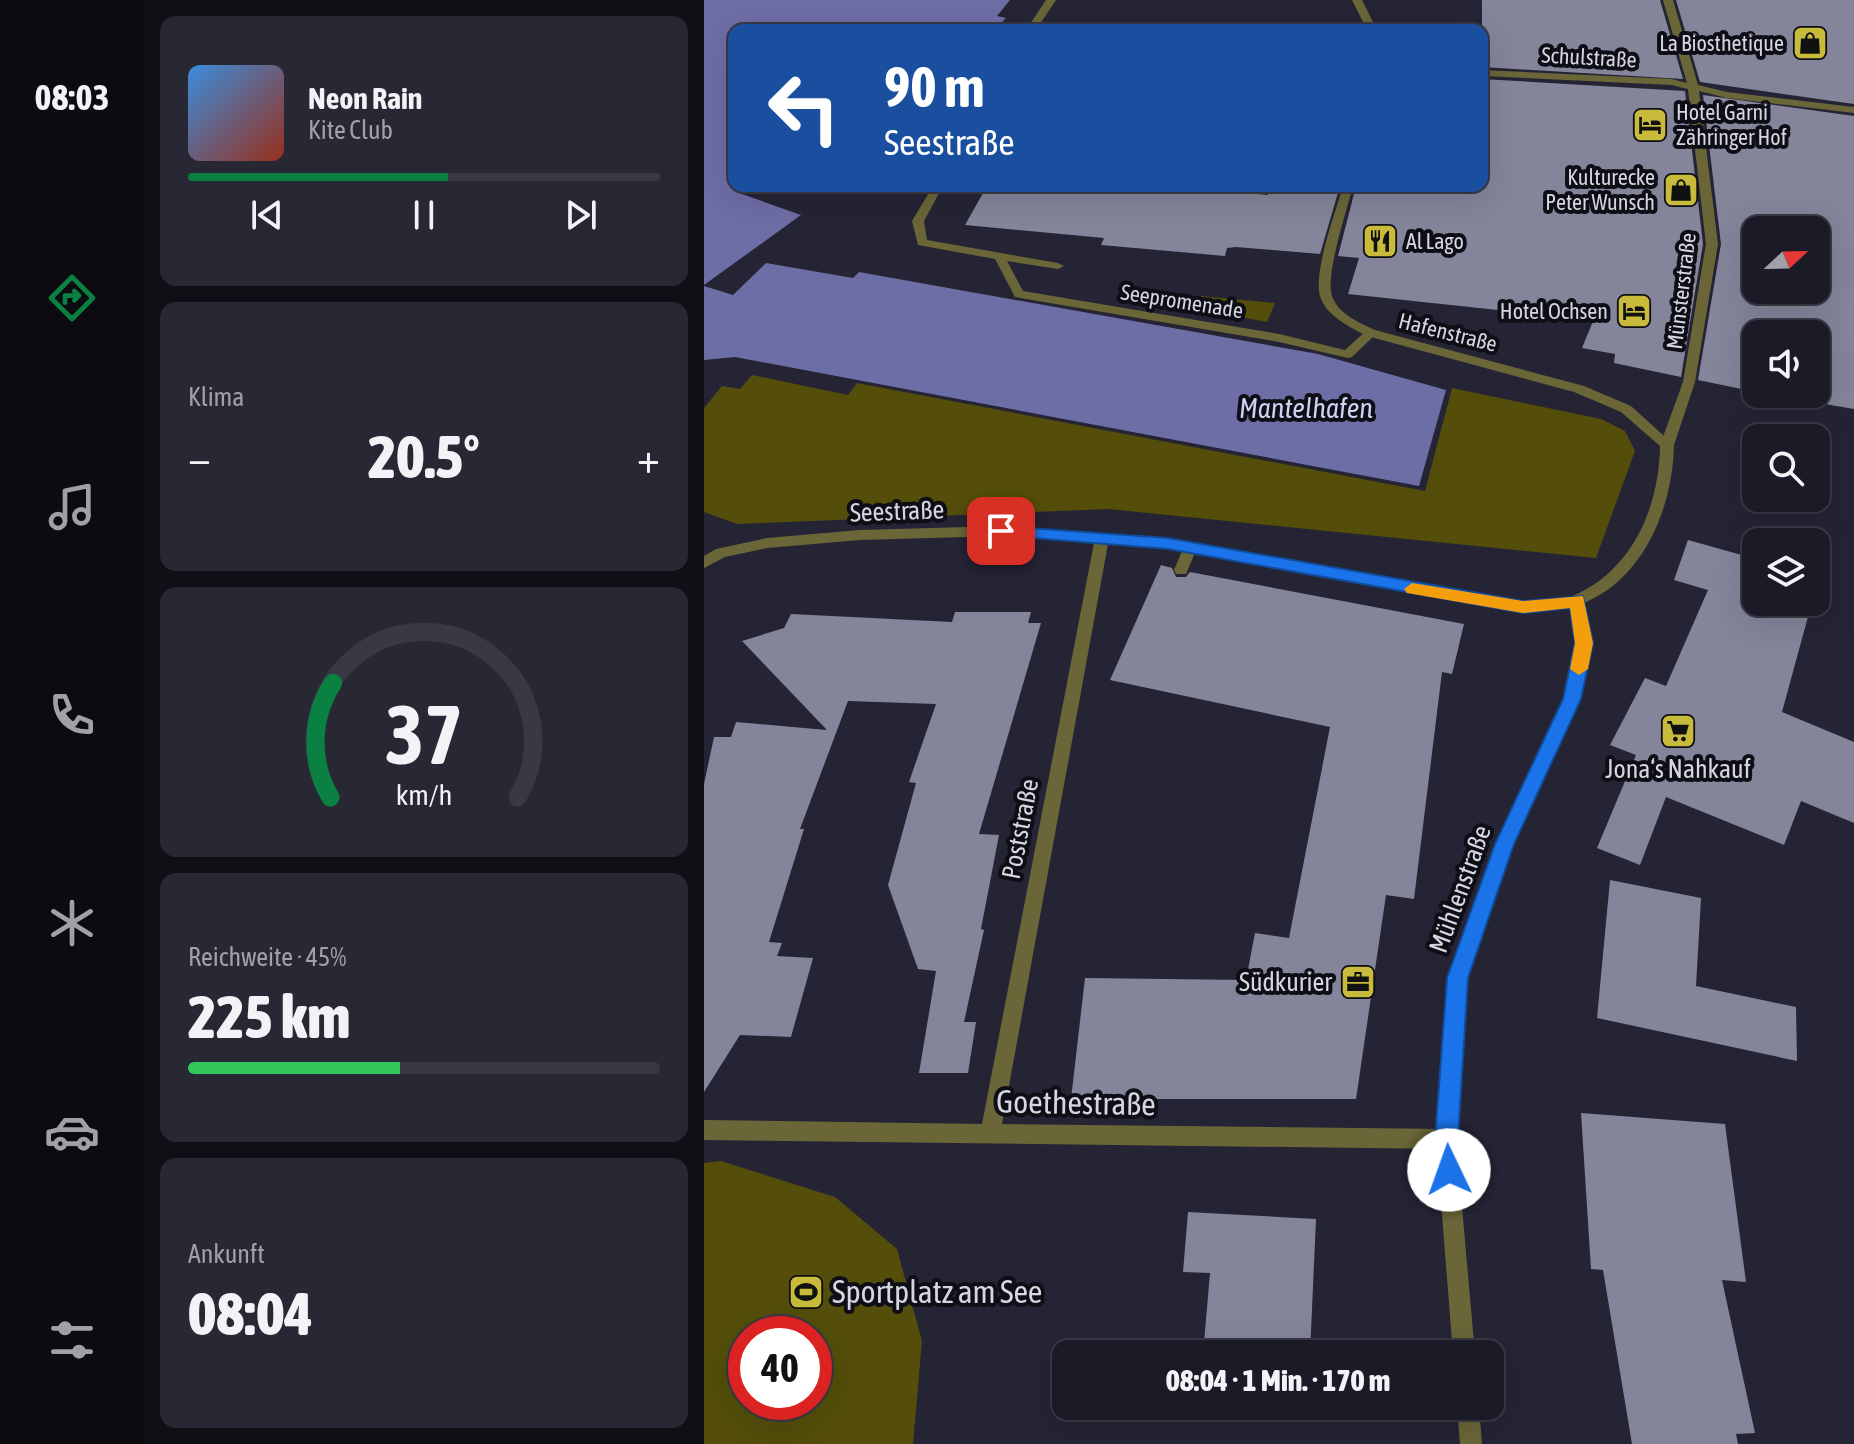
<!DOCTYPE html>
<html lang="de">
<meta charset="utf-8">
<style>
:root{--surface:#1b1b28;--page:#282834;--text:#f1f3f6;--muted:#a0a1a8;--line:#393945;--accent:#0b8043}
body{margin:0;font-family:"Asap Condensed",sans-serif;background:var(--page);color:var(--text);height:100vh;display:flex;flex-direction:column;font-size:30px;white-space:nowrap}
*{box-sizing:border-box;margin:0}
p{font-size:26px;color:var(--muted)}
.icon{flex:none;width:44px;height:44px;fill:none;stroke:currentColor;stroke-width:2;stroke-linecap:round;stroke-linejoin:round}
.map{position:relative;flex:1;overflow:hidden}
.details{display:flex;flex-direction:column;gap:16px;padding:16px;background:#0f0f16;width:560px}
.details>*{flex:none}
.banner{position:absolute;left:24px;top:24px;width:760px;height:168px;border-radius:16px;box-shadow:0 8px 32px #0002,0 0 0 2px var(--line);background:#1a4fa0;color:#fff;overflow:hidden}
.needle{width:52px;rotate:68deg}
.controls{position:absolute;left:1038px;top:216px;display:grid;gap:16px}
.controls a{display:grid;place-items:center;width:88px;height:88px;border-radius:16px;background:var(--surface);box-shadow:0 8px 32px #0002,0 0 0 2px var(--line);font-size:40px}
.speed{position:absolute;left:24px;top:1316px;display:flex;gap:16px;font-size:40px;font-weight:700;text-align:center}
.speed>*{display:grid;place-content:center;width:104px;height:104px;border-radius:50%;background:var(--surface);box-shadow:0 8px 32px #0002,0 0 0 2px var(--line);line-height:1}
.speed .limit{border:12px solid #d22;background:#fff;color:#111}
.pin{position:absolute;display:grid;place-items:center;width:68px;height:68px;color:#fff;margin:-34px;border-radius:16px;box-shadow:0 4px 12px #0006}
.me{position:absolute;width:88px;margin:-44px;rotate:357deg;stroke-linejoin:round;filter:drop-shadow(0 0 6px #0008)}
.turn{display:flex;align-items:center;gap:28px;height:168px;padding:0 24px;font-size:36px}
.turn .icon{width:104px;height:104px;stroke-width:2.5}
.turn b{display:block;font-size:56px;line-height:68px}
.big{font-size:60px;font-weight:800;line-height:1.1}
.details .tile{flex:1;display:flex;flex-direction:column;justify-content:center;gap:12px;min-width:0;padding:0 28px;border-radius:16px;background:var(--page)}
.details .dial{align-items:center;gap:0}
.dial svg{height:208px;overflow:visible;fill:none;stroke:var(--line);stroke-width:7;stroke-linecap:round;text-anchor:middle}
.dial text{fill:var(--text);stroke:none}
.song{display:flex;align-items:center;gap:24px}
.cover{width:96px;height:96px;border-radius:12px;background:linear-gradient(135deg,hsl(210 70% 55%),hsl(10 70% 35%))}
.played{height:8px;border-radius:4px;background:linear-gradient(90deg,var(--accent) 55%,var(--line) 55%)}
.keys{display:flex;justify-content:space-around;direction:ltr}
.heat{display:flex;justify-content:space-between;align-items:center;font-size:44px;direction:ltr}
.charge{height:12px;border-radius:6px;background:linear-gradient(90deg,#34c759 45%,var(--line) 0)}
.trip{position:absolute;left:348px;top:1340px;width:452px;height:80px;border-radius:16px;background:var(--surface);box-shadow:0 8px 32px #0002,0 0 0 2px var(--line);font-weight:800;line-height:80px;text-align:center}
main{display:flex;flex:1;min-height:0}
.menu{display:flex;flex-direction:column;width:144px;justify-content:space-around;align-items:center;background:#0b0b10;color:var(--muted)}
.menu .icon{width:56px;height:56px}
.menu .active{color:var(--accent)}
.menu b{font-size:36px;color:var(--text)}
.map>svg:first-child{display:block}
.green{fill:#544e0a;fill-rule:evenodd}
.water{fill:#6e6ea6}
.building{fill:#84859a;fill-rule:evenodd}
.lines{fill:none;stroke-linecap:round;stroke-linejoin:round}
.service{fill:#6a6638;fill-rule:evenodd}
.pedestrian{fill:#6a6638;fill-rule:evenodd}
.minor{fill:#6a6638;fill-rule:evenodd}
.tertiary{fill:#6a6638;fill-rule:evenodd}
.route{fill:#1a73e8;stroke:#114b97;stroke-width:2}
.slow{fill:#f59e0b}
.labels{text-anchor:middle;stroke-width:8;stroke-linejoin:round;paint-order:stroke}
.far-poi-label{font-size:22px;fill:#d6d6e2;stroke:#0e0e16;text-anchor:end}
.far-street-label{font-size:22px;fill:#d6d6e2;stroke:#0e0e16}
.street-label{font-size:26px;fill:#d6d6e2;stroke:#0e0e16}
.poi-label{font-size:26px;fill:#d6d6e2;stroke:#0e0e16}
.water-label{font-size:28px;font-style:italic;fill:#d0d1f3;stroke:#0e0e16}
.near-street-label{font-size:32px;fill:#d6d6e2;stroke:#0e0e16}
.near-poi-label{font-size:32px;fill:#d6d6e2;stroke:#0e0e16;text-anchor:start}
</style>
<main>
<nav class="menu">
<b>08:03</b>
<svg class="icon active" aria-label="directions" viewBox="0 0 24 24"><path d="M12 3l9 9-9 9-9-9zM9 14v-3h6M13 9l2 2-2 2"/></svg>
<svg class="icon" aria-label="music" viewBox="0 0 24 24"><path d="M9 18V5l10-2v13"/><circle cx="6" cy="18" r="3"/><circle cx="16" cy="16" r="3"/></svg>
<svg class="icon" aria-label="phone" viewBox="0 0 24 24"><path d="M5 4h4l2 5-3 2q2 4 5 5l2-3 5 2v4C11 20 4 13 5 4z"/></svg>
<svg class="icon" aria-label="climate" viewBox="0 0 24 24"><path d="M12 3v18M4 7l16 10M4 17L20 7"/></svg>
<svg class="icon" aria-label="car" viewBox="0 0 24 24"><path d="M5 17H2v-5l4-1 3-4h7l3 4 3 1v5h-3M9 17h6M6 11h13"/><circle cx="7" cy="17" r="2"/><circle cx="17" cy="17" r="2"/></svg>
<svg class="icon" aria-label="filters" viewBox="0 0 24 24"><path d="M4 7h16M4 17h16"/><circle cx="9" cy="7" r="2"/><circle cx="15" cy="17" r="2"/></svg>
</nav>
<section class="details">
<div class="tile">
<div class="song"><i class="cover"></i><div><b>Neon Rain</b><p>Kite Club</p></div></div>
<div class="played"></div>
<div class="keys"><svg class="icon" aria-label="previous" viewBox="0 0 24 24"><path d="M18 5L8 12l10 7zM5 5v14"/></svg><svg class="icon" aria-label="pause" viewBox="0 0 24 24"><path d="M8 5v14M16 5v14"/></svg><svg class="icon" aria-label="next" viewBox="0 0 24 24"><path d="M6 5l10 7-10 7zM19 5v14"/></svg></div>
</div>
<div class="tile"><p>Klima</p>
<div class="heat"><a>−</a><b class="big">20.5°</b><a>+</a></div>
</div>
<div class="tile dial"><svg viewBox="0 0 100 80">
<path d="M14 69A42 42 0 1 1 86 69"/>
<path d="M14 69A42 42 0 0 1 15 25" stroke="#0b8043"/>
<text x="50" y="56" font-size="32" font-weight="700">37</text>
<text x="50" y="72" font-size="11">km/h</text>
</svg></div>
<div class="tile"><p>Reichweite · 45%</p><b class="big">225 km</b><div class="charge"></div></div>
<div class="tile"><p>Ankunft</p><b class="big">08:04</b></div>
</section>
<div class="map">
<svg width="1150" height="1444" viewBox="0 0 1150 1444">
<rect width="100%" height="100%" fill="#242435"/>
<g class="green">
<polygon points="497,296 571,303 563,322 492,309"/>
<polygon points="48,375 144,395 153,383 721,491 748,388 897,419 921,431 931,451 892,558 404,509 33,524 0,512 0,408 18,386 36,389"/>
<path d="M17,1161L131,1197L193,1249L218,1341L209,1444H0V1163ZM110,1334V1402H42V1334Z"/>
</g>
<g class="water">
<polygon points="0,0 306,0 293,16 302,18 290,30 30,30 30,186 44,186 35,193 97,215 0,285"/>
<polygon points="62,263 149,278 155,272 614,354 742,390 715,486 31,357 0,360 0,286 29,295"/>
</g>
<g class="building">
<polygon points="778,0 956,0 979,79 778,67"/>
<polygon points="972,0 1150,0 1150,104 996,82"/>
<polygon points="778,79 981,91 999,244 977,377 910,363 911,354 878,348 892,314 806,305 803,311 644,294 655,258 634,256 652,186 778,186"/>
<path d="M999,95L1150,116V409L1063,394H1112V334H1052V392L994,380L1017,244ZM1052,230H1112V290H1052Z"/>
<polygon points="283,186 460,186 564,195 565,186 636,186 616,254 532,247 523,248 521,256 397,245 400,238 261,225"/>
<polygon points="984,540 1052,559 1052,602 1108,602 1078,712 1150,742 1150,823 1097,801 1080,845 962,797 936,865 893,848 932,755 906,745 941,678 962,686 1004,590 970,580"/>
<polygon points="457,565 468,568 472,577 482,577 486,572 760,624 748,674 738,672 710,899 682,895 652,1099 367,1099 381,978 542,980 551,933 585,938 626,727 406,680"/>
<polygon points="251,612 327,612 324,623 337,623 275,834 295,835 277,929 280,930 260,1022 272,1022 264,1073 215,1073 232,971 214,969 184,885 212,783 205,782 232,704 144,701 96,829 100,829 65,942 78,943 73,956 109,958 87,1037 36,1035 0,1092 0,784 10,737 27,737 32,722 123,730 38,641 80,628 87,614 248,622"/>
<polygon points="906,880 997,898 992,986 1092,1007 1093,1061 893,1018"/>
<polygon points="877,1113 1021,1124 1042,1282 1018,1280 1051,1433 1032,1434 1034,1444 928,1444 899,1270 887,1269"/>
<polygon points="484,1212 612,1219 606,1354 499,1354 506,1273 479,1272"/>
</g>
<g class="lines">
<polygon class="service" points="486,543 493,548 482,574 472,574 470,570 481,544"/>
<g class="pedestrian">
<polygon points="342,0 352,0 332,30 322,30"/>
<polygon points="959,0 969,0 994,85 1023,92 1150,107 1150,113 1023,98 995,91 1014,244 991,382 970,445 963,449 956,445 979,382 1002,244 984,89 967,85 778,76 778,70 967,79 983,83"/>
<polygon points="229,186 239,186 220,221 223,240 354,263 360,266 354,269 303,261 319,291 575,334 641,350 663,330 667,329 673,333 648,357 644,358 575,342 311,297 291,259 214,245 208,221"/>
</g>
<g class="minor">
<polygon points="648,0 658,0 673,30 663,30"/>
<path d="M639,186H649C643,210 621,275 628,296C634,314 656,323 671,330L880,386L927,406L970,445C969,507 939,583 874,605C856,611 837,611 819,612L464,549L404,544L298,1124L742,1129L749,1132L752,1139L749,1146L742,1149L0,1140V1120L278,1124L390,543L297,536L156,540L63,548L21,557L0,568V556L12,549L63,538L156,530L297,526L464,539L819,602C835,600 854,602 869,596C929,570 955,507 956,446L917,412L870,392L663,336C647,328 621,315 616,296C609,272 632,211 639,186Z"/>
</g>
<g class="tertiary">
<polygon points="873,596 880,601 888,643 876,699 810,844 762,978 752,1139 771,1354 749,1354 732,1139 744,978 792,844 860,699 872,643 866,601"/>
<polygon points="753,1406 775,1406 778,1444 756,1444"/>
</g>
</g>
<polygon class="route" points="297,526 464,538 819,601 879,596 889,643 877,699 810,844 764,978 754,1139 756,1170 753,1178 745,1181 737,1178 731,1139 743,978 791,844 859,699 871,643 866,608 819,613 464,549 291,535 291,527"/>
<polygon class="slow" points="708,583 819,601 879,596 889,643 884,669 875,675 866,669 871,643 866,608 819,613 703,593 700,589"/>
<defs>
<g id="shop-square" transform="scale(1.8)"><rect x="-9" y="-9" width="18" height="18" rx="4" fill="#c8bb3b" stroke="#0e0e16"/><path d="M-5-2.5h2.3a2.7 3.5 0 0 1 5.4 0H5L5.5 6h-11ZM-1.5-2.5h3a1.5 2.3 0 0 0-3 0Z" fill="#111"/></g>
<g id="hotel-square" transform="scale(1.8)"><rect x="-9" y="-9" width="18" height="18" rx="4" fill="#c8bb3b" stroke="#0e0e16"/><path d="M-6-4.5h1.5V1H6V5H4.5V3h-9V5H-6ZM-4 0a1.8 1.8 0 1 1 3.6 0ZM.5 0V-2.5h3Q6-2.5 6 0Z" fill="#111"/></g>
<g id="restaurant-square" transform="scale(1.8)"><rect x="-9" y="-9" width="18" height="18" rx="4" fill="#c8bb3b" stroke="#0e0e16"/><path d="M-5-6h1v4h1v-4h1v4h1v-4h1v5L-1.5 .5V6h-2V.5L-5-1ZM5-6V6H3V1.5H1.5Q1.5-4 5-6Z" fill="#111"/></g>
<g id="supermarket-square" transform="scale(1.8)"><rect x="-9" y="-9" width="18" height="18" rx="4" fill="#c8bb3b" stroke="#0e0e16"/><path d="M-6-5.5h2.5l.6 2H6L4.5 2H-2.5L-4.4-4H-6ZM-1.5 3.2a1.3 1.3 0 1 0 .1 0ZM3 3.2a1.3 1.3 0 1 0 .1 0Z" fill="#111"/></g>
<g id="office-square" transform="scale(1.8)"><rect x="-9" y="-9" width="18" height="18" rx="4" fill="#c8bb3b" stroke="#0e0e16"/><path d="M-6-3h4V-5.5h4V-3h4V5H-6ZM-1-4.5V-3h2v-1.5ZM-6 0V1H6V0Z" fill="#111"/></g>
<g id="stadium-square" transform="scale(1.8)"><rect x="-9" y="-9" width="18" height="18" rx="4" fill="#c8bb3b" stroke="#0e0e16"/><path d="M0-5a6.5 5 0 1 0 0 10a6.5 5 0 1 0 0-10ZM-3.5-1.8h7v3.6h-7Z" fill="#111"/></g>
</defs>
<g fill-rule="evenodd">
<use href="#shop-square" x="1106" y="43"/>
<use href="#hotel-square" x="946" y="125"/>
<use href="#shop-square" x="977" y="190"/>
<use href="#restaurant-square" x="676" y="241"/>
<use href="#hotel-square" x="930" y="311"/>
<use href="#supermarket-square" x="974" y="731"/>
<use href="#office-square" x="654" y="982"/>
<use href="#stadium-square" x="102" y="1292"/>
</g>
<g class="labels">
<g class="far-poi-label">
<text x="1080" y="51">La Biosthetique</text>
<text x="972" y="120" text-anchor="start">Hotel Garni<tspan x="972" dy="25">Zähringer Hof</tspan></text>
<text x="951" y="185">Kulturecke<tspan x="951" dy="25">Peter Wunsch</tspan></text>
<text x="702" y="249" text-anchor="start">Al Lago</text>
<text x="904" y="319">Hotel Ochsen</text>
</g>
<g class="far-street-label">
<text transform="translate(885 57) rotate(3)" y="8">Schulstraße</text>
<text transform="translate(977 291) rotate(-83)" y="8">Münsterstraße</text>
<text transform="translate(478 301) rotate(9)" y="8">Seepromenade</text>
<text transform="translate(744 332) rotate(14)" y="8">Hafenstraße</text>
</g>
<g class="street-label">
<text transform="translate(193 511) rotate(-2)" y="9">Seestraße</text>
<text transform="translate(316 829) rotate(-79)" y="9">Poststraße</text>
<text transform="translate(756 889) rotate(-70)" y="9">Mühlenstraße</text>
</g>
<g class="poi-label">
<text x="974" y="778">Jona‘s Nahkauf</text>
<text x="628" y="991" text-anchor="end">Südkurier</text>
</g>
<g class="water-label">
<text x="602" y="418">Mantelhafen</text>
</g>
<g class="near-street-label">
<text transform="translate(372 1103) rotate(1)" y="11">Goethestraße</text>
</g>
<g class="near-poi-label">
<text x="128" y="1303">Sportplatz am See</text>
</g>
</g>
</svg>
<div class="controls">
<a><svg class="needle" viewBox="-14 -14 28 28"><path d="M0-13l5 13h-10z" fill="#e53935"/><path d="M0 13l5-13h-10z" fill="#a0a1a8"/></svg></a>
<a><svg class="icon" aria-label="sound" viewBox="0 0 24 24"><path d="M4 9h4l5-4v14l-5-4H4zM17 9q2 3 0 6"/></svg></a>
<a><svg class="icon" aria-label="search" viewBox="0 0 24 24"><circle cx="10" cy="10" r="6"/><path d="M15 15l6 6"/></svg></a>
<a><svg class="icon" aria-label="layers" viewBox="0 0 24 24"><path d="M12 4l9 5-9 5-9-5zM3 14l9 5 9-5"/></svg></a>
</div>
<div class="speed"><div class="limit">40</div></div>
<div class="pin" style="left:297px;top:531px;background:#d93025"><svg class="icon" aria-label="arrive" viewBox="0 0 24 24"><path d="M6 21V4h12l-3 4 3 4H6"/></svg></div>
<svg class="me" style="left:745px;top:1170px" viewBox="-20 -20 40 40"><circle r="19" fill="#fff"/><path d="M0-13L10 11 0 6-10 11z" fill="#1a73e8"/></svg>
<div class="trip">08:04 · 1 Min. · 170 m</div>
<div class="banner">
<div class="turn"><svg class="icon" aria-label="left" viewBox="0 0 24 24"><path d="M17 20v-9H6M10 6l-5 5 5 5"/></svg><div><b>90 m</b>Seestraße</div></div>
</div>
</div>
</main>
